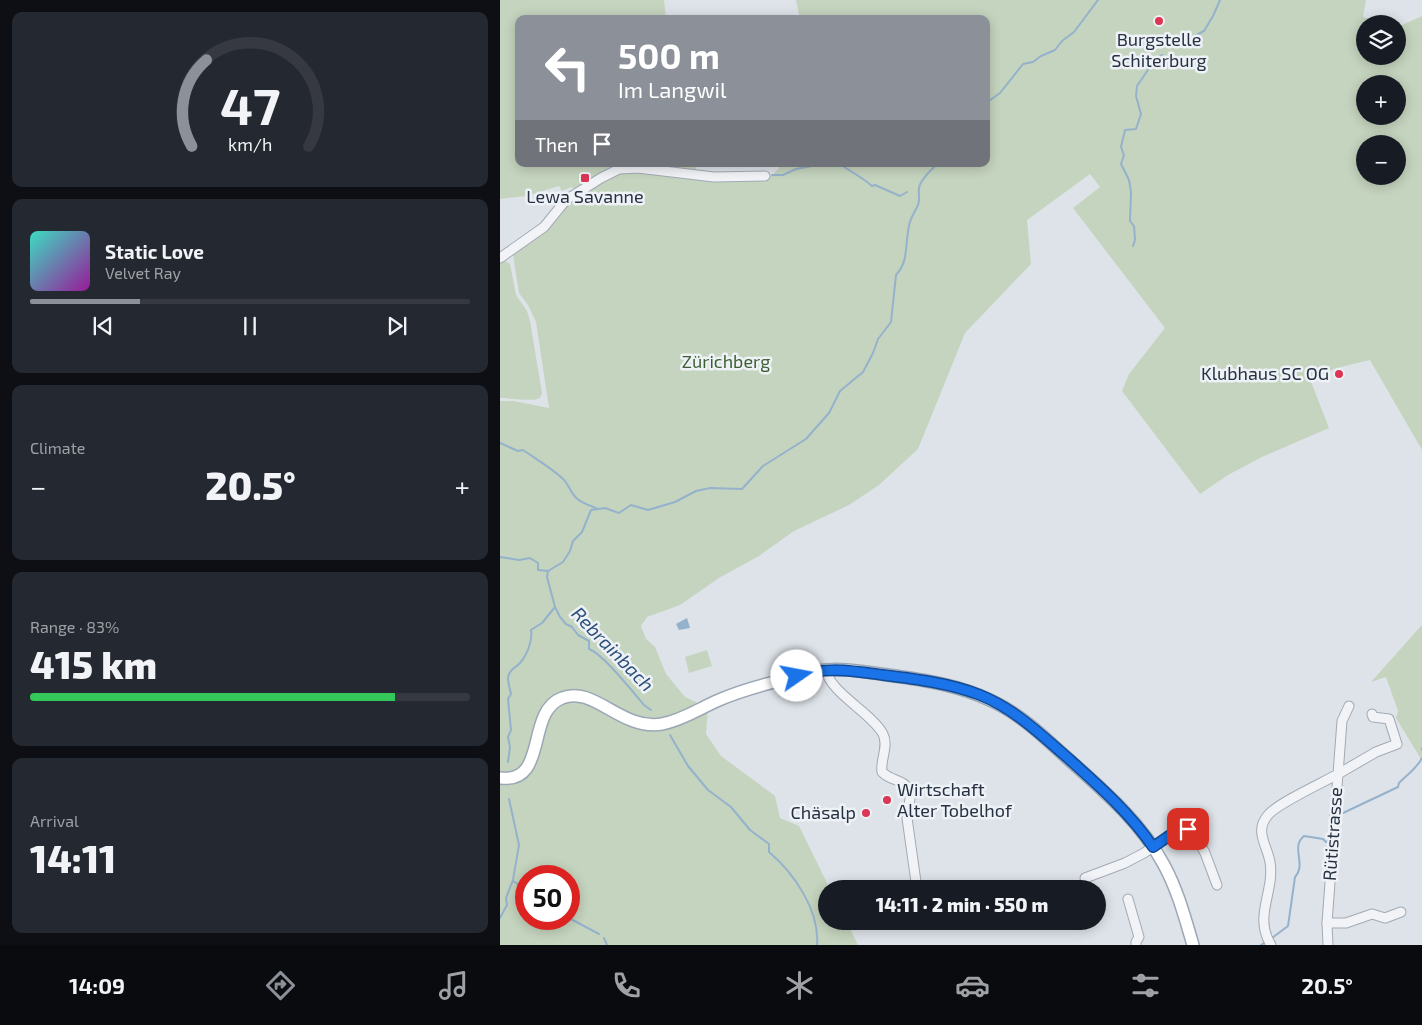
<!DOCTYPE html>
<meta charset="utf-8">
<style>
:root{--surface:#171b24;--page:#242831;--text:#f1f3f6;--muted:#9ea1a6;--line:#363941;--accent:#8c9099}
body{margin:0;font-family:"Exo 2",sans-serif;background:var(--page);color:var(--text);height:100vh;display:flex;flex-direction:column;font-size:19px;white-space:nowrap}
*{box-sizing:border-box;margin:0}
p{font-size:16px;color:var(--muted)}
.icon{flex:none;width:28px;height:28px;fill:none;stroke:currentColor;stroke-width:2;stroke-linecap:round;stroke-linejoin:round}
.map{position:relative;flex:1;overflow:hidden}
.side{display:flex;flex-direction:column;gap:12px;padding:12px;background:#0d0f14;width:500px}
.side>*{flex:none}
.top-card{position:absolute;left:15px;top:15px;width:475px;height:152px;border-radius:10px;box-shadow:0 2px 12px #0003;background:#8c9099;color:#fff;overflow:hidden}
.fabs{position:absolute;left:856px;top:15px;display:grid;gap:10px}
.fabs a{display:grid;place-items:center;width:50px;height:50px;border-radius:50%;background:var(--surface);box-shadow:0 2px 12px #0003;font-size:25px}
.speed{position:absolute;left:15px;top:865px;display:flex;gap:10px;font-size:25px;font-weight:700;text-align:center}
.speed>*{display:grid;place-content:center;width:65px;height:65px;border-radius:50%;background:var(--surface);box-shadow:0 2px 12px #0003;line-height:1}
.speed .limit{border:8px solid #d22;background:#fff;color:#111}
.pin{position:absolute;display:grid;place-items:center;width:42px;height:42px;color:#fff;margin:-21px;border-radius:10px;box-shadow:0 2px 8px #0006}
.me{position:absolute;width:55px;margin:-28px;rotate:78deg;stroke-linejoin:round;filter:drop-shadow(0 0 4px #0008)}
.turn{display:flex;align-items:center;gap:18px;height:105px;padding:0 20px;font-size:22px}
.turn .icon{width:65px;height:65px;stroke-width:2.5}
.turn b{display:block;font-size:35px;line-height:42px}
.then{display:flex;align-items:center;height:48px;padding:0 20px;background:#0003;gap:10px;font-size:19px}
.big{font-size:38px;font-weight:800;line-height:1.1}
.side .tile{flex:1;display:flex;flex-direction:column;justify-content:center;gap:8px;min-width:0;padding:0 18px;border-radius:10px;background:var(--page)}
.side .dial{align-items:center;gap:0}
.dial svg{height:130px;overflow:visible;fill:none;stroke:var(--line);stroke-width:7;stroke-linecap:round;text-anchor:middle}
.dial text{fill:var(--text);stroke:none}
.song{display:flex;align-items:center;gap:15px}
.cover{width:60px;height:60px;border-radius:8px;background:linear-gradient(135deg,hsl(170 70% 55%),hsl(300 70% 35%))}
.played{height:5px;border-radius:2px;background:linear-gradient(90deg,var(--accent) 25%,var(--line) 25%)}
.keys{display:flex;justify-content:space-around;direction:ltr}
.heat{display:flex;justify-content:space-between;align-items:center;font-size:28px;direction:ltr}
.charge{height:8px;border-radius:4px;background:linear-gradient(90deg,#34c759 83%,var(--line) 0)}
.trip{position:absolute;left:318px;top:880px;width:288px;height:50px;border-radius:25px;background:var(--surface);box-shadow:0 2px 12px #0003;font-weight:800;line-height:50px;text-align:center}
.dock{display:flex;height:80px;justify-content:space-around;align-items:center;background:#090b0e;color:var(--muted)}
.dock .icon{width:35px;height:35px}
.dock .on{color:var(--accent)}
.dock b{font-size:22px;color:var(--text)}
main{display:flex;flex:1;min-height:0}
.map>svg:first-child{display:block}
.green{fill:#c5d4be;fill-rule:evenodd}
.water{fill:#95b2cd}
.lines{fill:none;stroke-linecap:round;stroke-linejoin:round}
.stream{stroke:#95b2cd;stroke-width:2}
.minor-casing{stroke:#a3aab4;stroke-width:11}
.major-casing{stroke:#9ca7b6;stroke-width:14}
.minor{stroke:#f1f3f7;stroke-width:9}
.major{stroke:#fff;stroke-width:11}
.route-casing{stroke:#114b97;stroke-width:12}
.route{stroke:#1a73e8;stroke-width:9}
.poi-dot{fill:#dc3654;stroke:#eef2f7;stroke-width:2}
.labels{text-anchor:middle;stroke-width:5;stroke-linejoin:round;paint-order:stroke}
.poi-label{font-size:18px;fill:#263142;stroke:#eef2f7}
.park-label{font-size:18px;fill:#3c5f31;stroke:#eef2f7}
.street-label{font-size:18px;fill:#263142;stroke:#eef2f7}
.water-label{font-size:19px;font-style:italic;fill:#2c517a;stroke:#eef2f7}
</style>
<main>
<section class="side">
<div class="tile dial"><svg viewBox="0 0 100 80">
<path d="M14 69A42 42 0 1 1 86 69"/>
<path d="M14 69A42 42 0 0 1 23 16" stroke="#8c9099"/>
<text x="50" y="56" font-size="32" font-weight="700">47</text>
<text x="50" y="72" font-size="11">km/h</text>
</svg></div>
<div class="tile">
<div class="song"><i class="cover"></i><div><b>Static Love</b><p>Velvet Ray</p></div></div>
<div class="played"></div>
<div class="keys"><svg class="icon" aria-label="previous" viewBox="0 0 24 24"><path d="M18 5L8 12l10 7zM5 5v14"/></svg><svg class="icon" aria-label="pause" viewBox="0 0 24 24"><path d="M8 5v14M16 5v14"/></svg><svg class="icon" aria-label="next" viewBox="0 0 24 24"><path d="M6 5l10 7-10 7zM19 5v14"/></svg></div>
</div>
<div class="tile"><p>Climate</p>
<div class="heat"><a>−</a><b class="big">20.5°</b><a>+</a></div>
</div>
<div class="tile"><p>Range · 83%</p><b class="big">415 km</b><div class="charge"></div></div>
<div class="tile"><p>Arrival</p><b class="big">14:11</b></div>
</section>
<div class="map">
<svg width="922" height="945" viewBox="0 0 922 945">
<rect width="100%" height="100%" fill="#dee3e9"/>
<g class="green">
<polygon points="0,0 164,0 166,19 19,19 19,164 196,164 196,171 140,165 76,190 71,187 62,191 59,186 26,196 0,199"/>
<path d="M296,0H866L863,17L891,24H865V56H898V25L900,26L922,16V450L870,360L836,368L810,379L829,428L762,457L728,475L700,494L622,391L629,374L665,328L573,208L600,187L590,174L527,220L531,264L465,333L418,449L379,485L349,505L294,531L259,556L219,578L180,605L147,617L141,626L146,639L155,647L166,674L185,697L208,708L206,734L221,756L275,796L280,818L299,826L330,889H326V921H346L358,945H0V401H14L49,408L36,322L28,305L19,293L13,255L32,239L68,202L120,172L131,170L262,179L272,175L279,168L276,164H486V19H300ZM865,84H898V116H865ZM865,144H898V176H865ZM26,876H69V919H26Z"/>
<path d="M4,260L10,264L16,295L27,311L30,321L42,393L40,398C33,402 10,398 0,398V262Z"/>
<polygon points="922,625 922,759 921,759 896,718 898,711 886,677 871,682"/>
<polygon points="207,650 212,666 189,673 185,657"/>
</g>
<polygon class="water" points="187,618 190,628 179,630 176,624"/>
<g class="lines">
<g class="stream">
<polyline points="670,47 681,39 685,41 704,31 713,16 720,0"/>
<polyline points="486,103 500,93 523,64 533,62 541,56 555,50 562,41 574,32 598,0"/>
<path d="M340,164C351,172 362,177 372,186L375,185L400,196L407,192"/>
<polyline points="272,175 283,175 296,169 323,164"/>
<polyline points="633,246 635,240 634,226 630,221 631,192 629,180 621,164 624,155 621,147 625,130 636,129 641,114 636,96 637,86 656,58 663,55"/>
<path d="M0,443L18,451L23,450C36,459 50,467 62,478C67,482 69,488 73,494C78,502 88,505 96,508"/>
<polyline points="0,557 19,560 30,558 38,563 38,570 48,571"/>
<path d="M151,710L144,705C132,691 103,654 89,649V641L78,635L72,627L66,624L60,617L55,607L47,577L48,571L63,562L70,551L73,541L82,532L91,510L105,508L119,513L131,505L148,510L175,502L196,491L210,488L242,489L263,466L306,439L329,413L340,391L363,372L373,353L378,339L391,322L396,275C408,262 405,249 408,232C409,221 412,217 417,207C421,201 418,195 419,188C420,180 431,170 437,164"/>
<path d="M170,735L188,766L208,790L231,807L250,830L269,844V852C294,873 320,911 317,945"/>
<polyline points="922,748 922,750"/>
<path d="M8,762L10,747L8,737L11,730L8,699L11,694C10,689 8,683 8,678C9,670 15,668 20,663C27,655 33,640 31,630L42,623L55,607"/>
<path d="M843,813L898,787L899,783C907,775 917,768 922,758"/>
<polyline points="13,881 22,887 24,886"/>
<polyline points="0,918 7,905 6,898 13,880 19,845 9,799"/>
<polyline points="69,918 99,934"/>
<polyline points="104,938 107,945"/>
<path d="M772,938L788,926L795,877C807,864 790,847 804,836L823,839L826,842L829,841"/>
<polyline points="761,945 764,943"/>
</g>
<g class="minor-casing">
<g id="minor">
<polyline points="0,258 44,227 66,200 101,178 119,169 138,168 214,177 265,176"/>
<path d="M326,670C330,693 372,713 383,734C389,746 380,760 382,772C392,782 403,778 411,792L407,818L417,889"/>
<polyline points="585,878 625,863 644,853 679,829 688,829 693,831 705,853 717,885"/>
<polyline points="628,899 639,937 636,942 636,945"/>
<polyline points="827,923 846,923 872,914 885,918 901,912"/>
<path d="M771,945C753,916 775,892 770,862C767,845 754,831 768,815C778,803 822,783 838,774L842,721L849,706"/>
<polyline points="828,945 827,923 838,774 876,752 897,744 889,719 873,717 872,714"/>
</g>
</g>
<g class="major-casing">
<path id="major" d="M0,778C49,784 25,712 62,698C94,685 121,731 162,724C183,720 200,708 219,700C237,692 255,687 274,682C288,678 303,673 317,671C341,667 365,672 388,675C424,680 459,685 492,701C520,714 543,736 566,757C602,789 641,822 664,865C678,891 685,918 693,945"/>
</g>
<use href="#minor" class="minor"/>
<use href="#major" class="major"/>
</g>
<g class="lines">
<g class="route-casing">
<path id="route" d="M297,676C326,666 354,671 383,675C416,679 449,683 480,695C515,709 541,735 569,759C599,786 630,813 653,847L679,829H688"/>
</g>
<use href="#route" class="route"/>
</g>
<g class="poi-dot">
<circle cx="659" cy="21" r="5"/>
<rect x="80" y="173" width="10" height="10" rx="2.5"/>
<circle cx="839" cy="374" r="5"/>
<circle cx="387" cy="800" r="5"/>
<circle cx="366" cy="813" r="5"/>
</g>
<g class="labels">
<g class="poi-label">
<text x="659" y="46">Burgstelle<tspan x="659" dy="21">Schiterburg</tspan></text>
<text x="85" y="203">Lewa Savanne</text>
<text x="829" y="380" text-anchor="end">Klubhaus SC OG</text>
<text x="397" y="796" text-anchor="start">Wirtschaft<tspan x="397" dy="21">Alter Tobelhof</tspan></text>
<text x="356" y="819" text-anchor="end">Chäsalp</text>
</g>
<g class="park-label">
<text x="226" y="368">Zürichberg</text>
</g>
<g class="street-label">
<text transform="translate(833 834) rotate(-86)" y="6">Rütistrasse</text>
</g>
<g class="water-label">
<text transform="translate(113 649) rotate(46)" y="7">Rebrainbach</text>
</g>
</g>
</svg>
<div class="fabs">
<a><svg class="icon" aria-label="layers" viewBox="0 0 24 24"><path d="M12 4l9 5-9 5-9-5zM3 14l9 5 9-5"/></svg></a>
<a>+</a>
<a>−</a>
</div>
<div class="speed"><div class="limit">50</div></div>
<div class="pin" style="left:688px;top:829px;background:#d93025"><svg class="icon" aria-label="arrive" viewBox="0 0 24 24"><path d="M6 21V4h12l-3 4 3 4H6"/></svg></div>
<svg class="me" style="left:297px;top:676px" viewBox="-20 -20 40 40"><circle r="19" fill="#fff"/><path d="M0-13L10 11 0 6-10 11z" fill="#1a73e8"/></svg>
<div class="trip">14:11 · 2 min · 550 m</div>
<div class="top-card">
<div class="turn"><svg class="icon" aria-label="left" viewBox="0 0 24 24"><path d="M17 20v-9H6M10 6l-5 5 5 5"/></svg><div><b>500 m</b>Im Langwil</div></div>
<div class="then">Then<svg class="icon" aria-label="arrive" viewBox="0 0 24 24"><path d="M6 21V4h12l-3 4 3 4H6"/></svg></div>
</div>
</div>
</main>
<nav class="dock">
<b>14:09</b>
<svg class="icon on" aria-label="directions" viewBox="0 0 24 24"><path d="M12 3l9 9-9 9-9-9zM9 14v-3h6M13 9l2 2-2 2"/></svg>
<svg class="icon" aria-label="music" viewBox="0 0 24 24"><path d="M9 18V5l10-2v13"/><circle cx="6" cy="18" r="3"/><circle cx="16" cy="16" r="3"/></svg>
<svg class="icon" aria-label="phone" viewBox="0 0 24 24"><path d="M5 4h4l2 5-3 2q2 4 5 5l2-3 5 2v4C11 20 4 13 5 4z"/></svg>
<svg class="icon" aria-label="climate" viewBox="0 0 24 24"><path d="M12 3v18M4 7l16 10M4 17L20 7"/></svg>
<svg class="icon" aria-label="car" viewBox="0 0 24 24"><path d="M5 17H2v-5l4-1 3-4h7l3 4 3 1v5h-3M9 17h6M6 11h13"/><circle cx="7" cy="17" r="2"/><circle cx="17" cy="17" r="2"/></svg>
<svg class="icon" aria-label="filters" viewBox="0 0 24 24"><path d="M4 7h16M4 17h16"/><circle cx="9" cy="7" r="2"/><circle cx="15" cy="17" r="2"/></svg>
<b>20.5°</b>
</nav>
